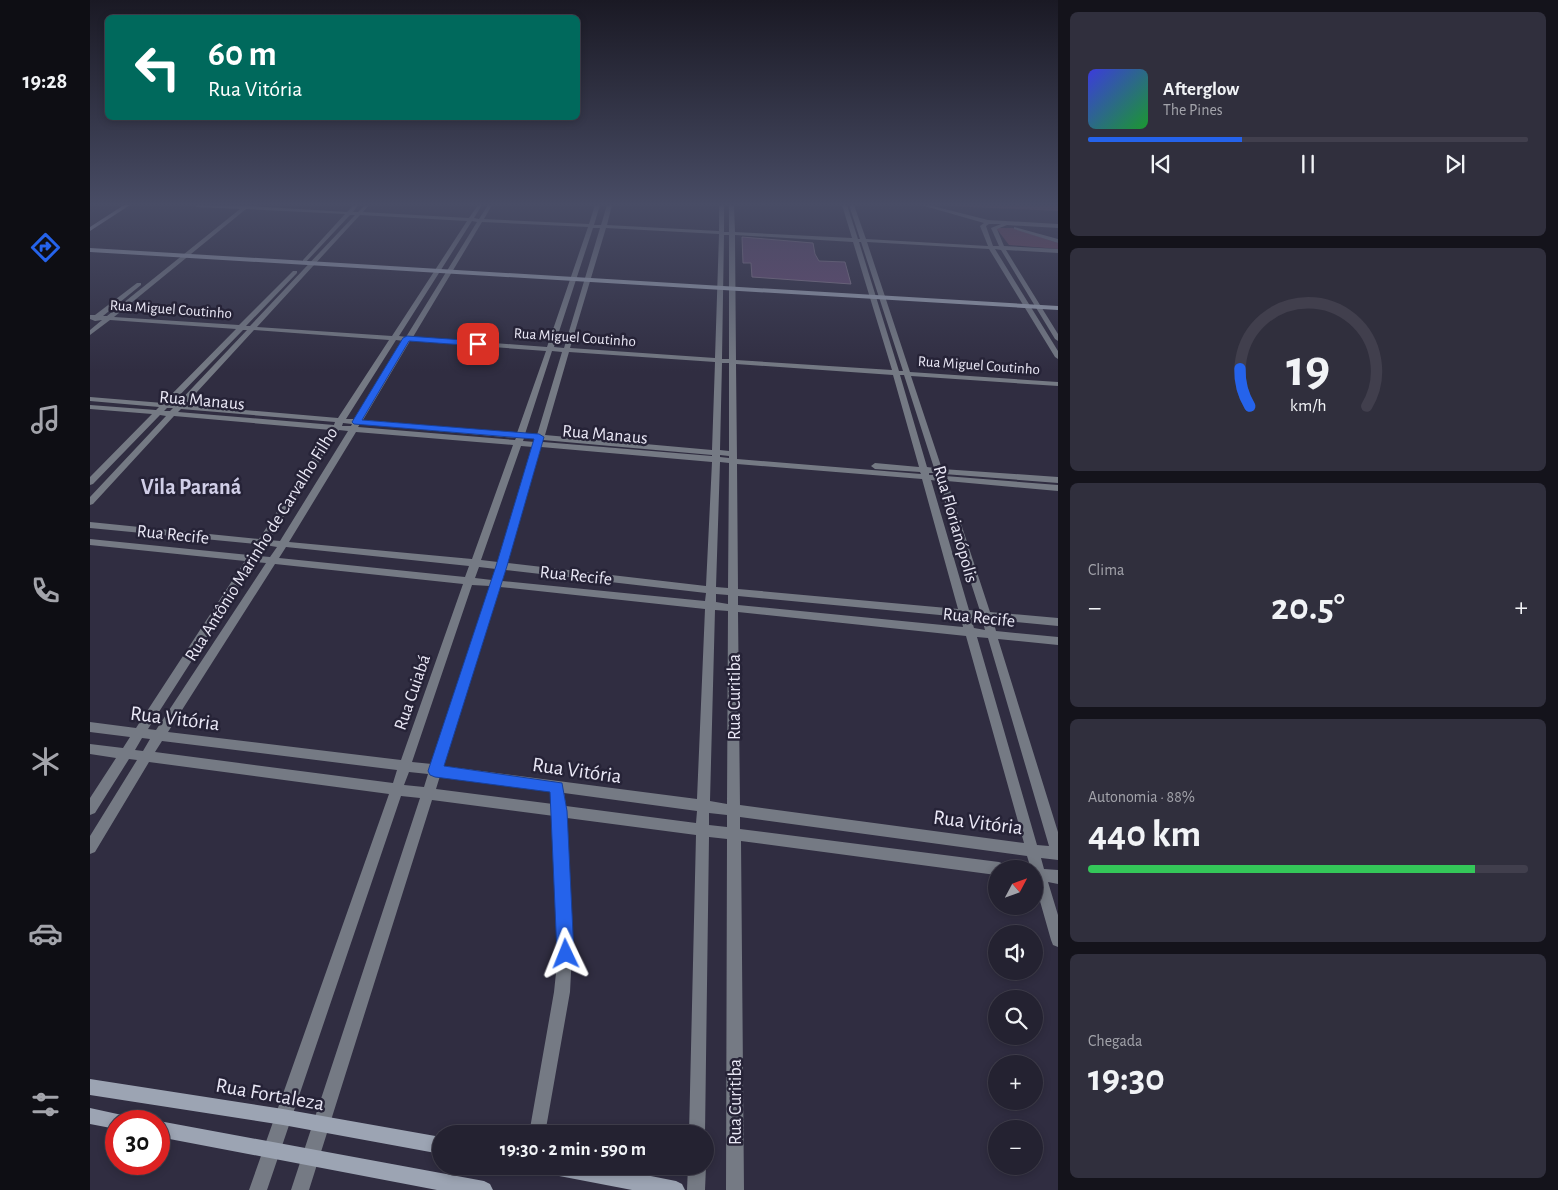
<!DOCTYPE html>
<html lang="pt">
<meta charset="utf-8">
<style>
:root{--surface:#242231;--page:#302f3d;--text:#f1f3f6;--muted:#a3a4ab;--line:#413f4d;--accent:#2563eb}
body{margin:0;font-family:"Alegreya Sans",sans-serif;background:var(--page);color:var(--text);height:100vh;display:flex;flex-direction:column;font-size:19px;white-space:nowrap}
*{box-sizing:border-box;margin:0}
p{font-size:16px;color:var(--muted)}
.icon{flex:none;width:28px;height:28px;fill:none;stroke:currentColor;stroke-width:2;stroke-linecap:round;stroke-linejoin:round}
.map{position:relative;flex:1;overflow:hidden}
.details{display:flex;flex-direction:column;gap:12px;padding:12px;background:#14131b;width:500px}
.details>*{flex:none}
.guide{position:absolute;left:15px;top:15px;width:475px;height:105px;border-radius:8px;box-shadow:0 2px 8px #0003,0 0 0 1px var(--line);background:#00695c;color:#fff;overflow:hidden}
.needle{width:32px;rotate:49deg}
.tools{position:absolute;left:898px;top:860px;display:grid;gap:10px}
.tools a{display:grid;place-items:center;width:55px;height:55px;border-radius:50%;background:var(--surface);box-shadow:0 2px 8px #0003,0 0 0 1px var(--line);font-size:25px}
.speed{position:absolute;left:15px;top:1110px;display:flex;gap:10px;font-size:25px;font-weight:700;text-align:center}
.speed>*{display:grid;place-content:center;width:65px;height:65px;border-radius:50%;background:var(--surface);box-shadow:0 2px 8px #0003,0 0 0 1px var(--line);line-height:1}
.speed .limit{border:8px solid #d22;background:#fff;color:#111}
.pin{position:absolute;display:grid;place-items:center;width:42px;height:42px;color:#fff;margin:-21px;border-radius:10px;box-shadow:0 2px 8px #0006}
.me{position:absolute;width:55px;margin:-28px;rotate:358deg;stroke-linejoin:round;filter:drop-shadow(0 0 4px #0008)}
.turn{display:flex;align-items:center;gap:18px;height:105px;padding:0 20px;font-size:22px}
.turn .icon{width:65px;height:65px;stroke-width:2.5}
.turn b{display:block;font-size:35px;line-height:42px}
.big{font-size:38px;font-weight:700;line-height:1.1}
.details .widget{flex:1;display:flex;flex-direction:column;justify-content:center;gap:8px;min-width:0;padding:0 18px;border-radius:8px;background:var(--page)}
.details .dial{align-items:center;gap:0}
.dial svg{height:130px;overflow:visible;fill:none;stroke:var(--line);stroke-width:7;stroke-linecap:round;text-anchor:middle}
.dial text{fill:var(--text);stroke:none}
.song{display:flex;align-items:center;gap:15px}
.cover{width:60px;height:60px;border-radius:8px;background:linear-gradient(135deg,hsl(240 70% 55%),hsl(130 70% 35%))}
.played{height:5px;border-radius:2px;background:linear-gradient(90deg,var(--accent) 35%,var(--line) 35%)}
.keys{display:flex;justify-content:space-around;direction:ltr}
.heat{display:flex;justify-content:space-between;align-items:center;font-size:28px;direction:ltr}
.charge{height:8px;border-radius:4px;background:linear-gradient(90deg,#34c759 88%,var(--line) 0)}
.trip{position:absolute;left:342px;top:1125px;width:282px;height:50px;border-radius:25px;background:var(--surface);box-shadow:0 2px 8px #0003,0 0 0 1px var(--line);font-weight:700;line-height:50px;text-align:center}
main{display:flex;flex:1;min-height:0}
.tabs{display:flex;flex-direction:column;width:90px;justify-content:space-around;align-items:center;background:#0e0e14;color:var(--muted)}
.tabs .icon{width:35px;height:35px}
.tabs .on{color:var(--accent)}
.tabs b{font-size:22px;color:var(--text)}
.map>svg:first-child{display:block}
.green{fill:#6f455e}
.building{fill:#684b73;stroke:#88798d}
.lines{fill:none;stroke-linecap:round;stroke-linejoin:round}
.street{fill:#757a84;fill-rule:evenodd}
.secondary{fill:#9ca4b3;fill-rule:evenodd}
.route{fill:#2563eb;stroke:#184099}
.labels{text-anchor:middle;stroke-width:5;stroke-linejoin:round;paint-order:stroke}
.far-street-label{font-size:15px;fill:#eae8f6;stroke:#262337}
.street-label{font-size:18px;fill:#eae8f6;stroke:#262337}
.near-street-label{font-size:21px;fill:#eae8f6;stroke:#262337}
.district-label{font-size:22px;font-weight:bold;fill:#d0cee7;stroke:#262337}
</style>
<main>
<nav class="tabs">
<b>19:28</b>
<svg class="icon on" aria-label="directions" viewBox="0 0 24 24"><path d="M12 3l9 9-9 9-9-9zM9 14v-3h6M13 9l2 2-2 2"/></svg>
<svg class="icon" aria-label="music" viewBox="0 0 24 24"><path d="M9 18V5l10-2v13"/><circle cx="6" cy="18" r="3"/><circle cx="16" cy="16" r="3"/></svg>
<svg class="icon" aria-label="phone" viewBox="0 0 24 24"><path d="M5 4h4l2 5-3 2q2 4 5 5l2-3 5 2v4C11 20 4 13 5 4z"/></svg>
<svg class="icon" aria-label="climate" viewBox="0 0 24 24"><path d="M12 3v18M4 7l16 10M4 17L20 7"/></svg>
<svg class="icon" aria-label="car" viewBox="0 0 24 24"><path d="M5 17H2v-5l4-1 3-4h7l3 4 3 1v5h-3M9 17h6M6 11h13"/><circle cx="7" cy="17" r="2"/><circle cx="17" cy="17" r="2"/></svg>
<svg class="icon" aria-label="filters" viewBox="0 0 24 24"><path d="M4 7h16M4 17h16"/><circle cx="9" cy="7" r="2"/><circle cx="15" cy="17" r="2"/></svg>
</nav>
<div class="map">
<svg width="968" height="1190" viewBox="0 0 968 1190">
<rect width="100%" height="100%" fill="#302d41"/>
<g class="green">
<polygon points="859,205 968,205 968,211 860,206"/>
<polygon points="906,228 923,228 968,243 968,249 919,245"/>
</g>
<polygon class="building" points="652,237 723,243 725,254 729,261 755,262 761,284 662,277 661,263 653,263"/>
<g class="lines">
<g class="street">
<path d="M104,205L154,206L158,205L159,206L257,212L264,205H268L263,212H268L275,205H279L273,212L379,218L388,205H392L384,218L389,219L398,205H402L394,219L499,224L505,205H510L504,225H511L517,205H522L517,225L629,231V205H634V232H639V205H644L645,232L762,238L752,205H757L768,239H770L759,205H764L776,239L898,246L890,226L894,223L831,205H839L898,220L968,224V228L917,225L907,229L914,246L968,249V253L916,250L968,334V341L965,339L911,250L905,249L968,351V359L965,357L899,249L777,242L820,372L968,382V386L821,376L852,469L968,477V483L854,474L855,476L968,485V491L857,481L900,612L968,618V626L903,620L906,631L968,637V645L908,639L968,832V860L951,858L954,869L968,870V884L958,882L968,915V947L963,945L961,940L944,880V869H941L937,856L650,817V829L909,862L914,864L916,869H906V875L651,841L654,1190H636L637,839L619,837L615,1134H599L606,835L477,818L482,954L480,992L455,1134H439L464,992L468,954L464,816L342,800L219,1190H201L330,798L311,796L177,1190H159L299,794L59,762L5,852L0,854V836L47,760L39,759L5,813L0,815V798L26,758L0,754V744L33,748L40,737L0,732V722L46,728L155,561L0,545V539L159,555L166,544L0,528V522L169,539L241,430L84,416L3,504L0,505V497L76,416L70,415L3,484L0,485V477L62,414L0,409V405L66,410L69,407L0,401V397L73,403L146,329L20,320L0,335V330L12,320L5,321L0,319V315H5L47,283H51V285L13,316H17L150,209L106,207ZM156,209L255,214L213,260V262L215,263L260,215H265L160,326H156L207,273V271H203L149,325L24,317ZM270,215L377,221L302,336L167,327ZM382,221L387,222L316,337L309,336ZM392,222L498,227L457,347L323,337ZM899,224H911L901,228L909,246H903L896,226ZM503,228H510L474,348L464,347ZM516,228L629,234L625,358L480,348ZM634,235H639V359H632ZM645,235L763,242L802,370L646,360ZM769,242H771L813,371H809ZM153,330H157L87,404H81ZM164,330L299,340L248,418L95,405ZM306,340L314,341L265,419H256ZM320,341L456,351L427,433L273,420ZM462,351L472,352L447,435L435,434ZM479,352L625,362L622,450L455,435ZM632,363H639V451L630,450ZM646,364L803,375L829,467L785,463L781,466L785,469L830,472L831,474L647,459ZM810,375H814L844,468L837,467ZM77,408H83L80,411H74ZM91,409L245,422L244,425L88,412ZM253,423L262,424L261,426H252ZM270,424L426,438L425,440L268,427ZM249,430L258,431L190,541L179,540ZM266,432L423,445L382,559L199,542ZM434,438L445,439V442L433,441ZM453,440L622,455V456L453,442ZM431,446L443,447L408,562L391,560ZM451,447L622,462L616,586L417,563ZM630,455L639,456V458L630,457ZM630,462L639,463L638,588L626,587ZM647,464L832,479L868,609L648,589ZM839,473H845L846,475H839ZM841,480L848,481L890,611L879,610ZM175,545L187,547L180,557L169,556ZM196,547L379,566L375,577L189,558ZM165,562L176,563L66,730L58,729ZM185,564L373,584L311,760L78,732ZM389,567L406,569L402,580L385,578ZM415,570L616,593L615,601L412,581ZM382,585L400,586L342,764L322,762ZM410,587L615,609L607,799L353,766ZM626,594L638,595V604L626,602ZM648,596L871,617L873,627L648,605ZM625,610L638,611L637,804L620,801ZM648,612L876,636L934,843L650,805ZM881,618L892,619L895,630L884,628ZM887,637L898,638L959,846L947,845ZM52,738L60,739L53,751L45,750ZM72,741L307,770L303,783L65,752ZM319,772L338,774L334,787L314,785ZM350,776L461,791L463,804L346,789ZM474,793L607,811L606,823L476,806ZM619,813L637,815V827L619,825Z"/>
<polygon points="924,227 968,239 968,243 924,229"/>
<polygon points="598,1166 616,1166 615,1190 597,1190"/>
</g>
<g class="secondary">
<polygon points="34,205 40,205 0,231 0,227"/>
<polygon points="0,248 968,306 968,310 0,252"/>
<polygon points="0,1079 193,1109 351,1137 351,1154 193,1125 0,1095"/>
<polygon points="0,1108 32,1115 34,1121 26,1121 26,1129 0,1124"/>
<polygon points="67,1121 69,1121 394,1181 400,1184 403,1190 347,1190 69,1137 69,1121"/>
<polygon points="455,1166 510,1166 586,1181 592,1184 595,1190 542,1190 464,1175 458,1172"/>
</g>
</g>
<linearGradient id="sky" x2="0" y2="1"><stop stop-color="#1a1924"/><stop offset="0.55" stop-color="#484c65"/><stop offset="1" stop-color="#484c65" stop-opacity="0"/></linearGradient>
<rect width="968" height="371" fill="url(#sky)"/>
<polygon class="route" points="317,336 388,341 392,344 388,346 319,341 272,420 449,434 454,437 417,566 354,766 472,783 477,811 484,954 481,960 476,962 470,960 467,954 460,792 345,777 340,775 338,771 406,566 444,439 264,424 262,422 313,338"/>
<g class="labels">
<g class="far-street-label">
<text transform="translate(81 309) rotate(4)" y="5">Rua Miguel Coutinho</text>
<text transform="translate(485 337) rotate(4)" y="5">Rua Miguel Coutinho</text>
<text transform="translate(889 365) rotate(4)" y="5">Rua Miguel Coutinho</text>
</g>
<g class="street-label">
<text transform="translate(112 400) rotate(5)" y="6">Rua Manaus</text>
<text transform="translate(515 434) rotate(5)" y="6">Rua Manaus</text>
<text transform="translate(866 524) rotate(74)" y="6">Rua Florianópolis</text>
<text transform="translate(83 534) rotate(6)" y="6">Rua Recife</text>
<text transform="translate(171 544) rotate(-58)" y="6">Rua Antônio Marinho de Carvalho Filho</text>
<text transform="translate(486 575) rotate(6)" y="6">Rua Recife</text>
<text transform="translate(889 617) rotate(6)" y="6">Rua Recife</text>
<text transform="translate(322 692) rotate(-71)" y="6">Rua Cuiabá</text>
<text transform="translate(644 697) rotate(-90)" y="6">Rua Curitiba</text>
<text transform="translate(645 1102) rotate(-90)" y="6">Rua Curitiba</text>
</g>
<g class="near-street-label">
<text transform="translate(85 718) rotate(7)" y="7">Rua Vitória</text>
<text transform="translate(487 770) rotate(8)" y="7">Rua Vitória</text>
<text transform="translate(888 822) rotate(7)" y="7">Rua Vitória</text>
<text transform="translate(180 1094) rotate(10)" y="7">Rua Fortaleza</text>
</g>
<g class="district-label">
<text x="101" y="494">Vila Paraná</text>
</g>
</g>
</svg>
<div class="tools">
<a><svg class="needle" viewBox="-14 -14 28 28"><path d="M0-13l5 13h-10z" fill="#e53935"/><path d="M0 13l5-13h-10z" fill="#a3a4ab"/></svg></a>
<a><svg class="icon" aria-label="sound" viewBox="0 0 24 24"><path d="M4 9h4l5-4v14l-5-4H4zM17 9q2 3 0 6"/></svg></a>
<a><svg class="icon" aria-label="search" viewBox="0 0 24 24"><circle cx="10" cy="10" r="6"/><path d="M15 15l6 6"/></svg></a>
<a>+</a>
<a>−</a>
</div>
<div class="speed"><div class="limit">30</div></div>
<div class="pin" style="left:388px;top:344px;background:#d93025"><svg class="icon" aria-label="arrive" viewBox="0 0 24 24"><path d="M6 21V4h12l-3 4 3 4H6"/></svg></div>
<svg class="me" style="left:476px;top:954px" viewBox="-20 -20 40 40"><path d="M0-17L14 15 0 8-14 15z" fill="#2563eb" stroke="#fff" stroke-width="4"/></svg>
<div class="trip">19:30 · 2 min · 590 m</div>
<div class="guide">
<div class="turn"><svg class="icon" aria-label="left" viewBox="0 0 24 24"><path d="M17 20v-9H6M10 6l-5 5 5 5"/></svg><div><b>60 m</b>Rua Vitória</div></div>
</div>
</div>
<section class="details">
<div class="widget">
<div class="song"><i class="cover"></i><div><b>Afterglow</b><p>The Pines</p></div></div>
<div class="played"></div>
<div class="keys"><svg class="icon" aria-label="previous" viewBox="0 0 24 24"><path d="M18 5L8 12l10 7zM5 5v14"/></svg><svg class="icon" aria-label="pause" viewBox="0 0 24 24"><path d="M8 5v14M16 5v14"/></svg><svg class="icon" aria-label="next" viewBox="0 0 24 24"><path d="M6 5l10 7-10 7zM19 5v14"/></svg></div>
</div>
<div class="widget dial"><svg viewBox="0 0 100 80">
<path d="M14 69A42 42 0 1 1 86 69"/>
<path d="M14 69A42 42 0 0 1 8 46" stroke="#2563eb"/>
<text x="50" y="56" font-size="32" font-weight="700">19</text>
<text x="50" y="72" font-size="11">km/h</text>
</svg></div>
<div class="widget"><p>Clima</p>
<div class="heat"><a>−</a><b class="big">20.5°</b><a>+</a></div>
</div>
<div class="widget"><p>Autonomia · 88%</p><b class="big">440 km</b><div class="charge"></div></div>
<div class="widget"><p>Chegada</p><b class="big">19:30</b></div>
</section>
</main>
